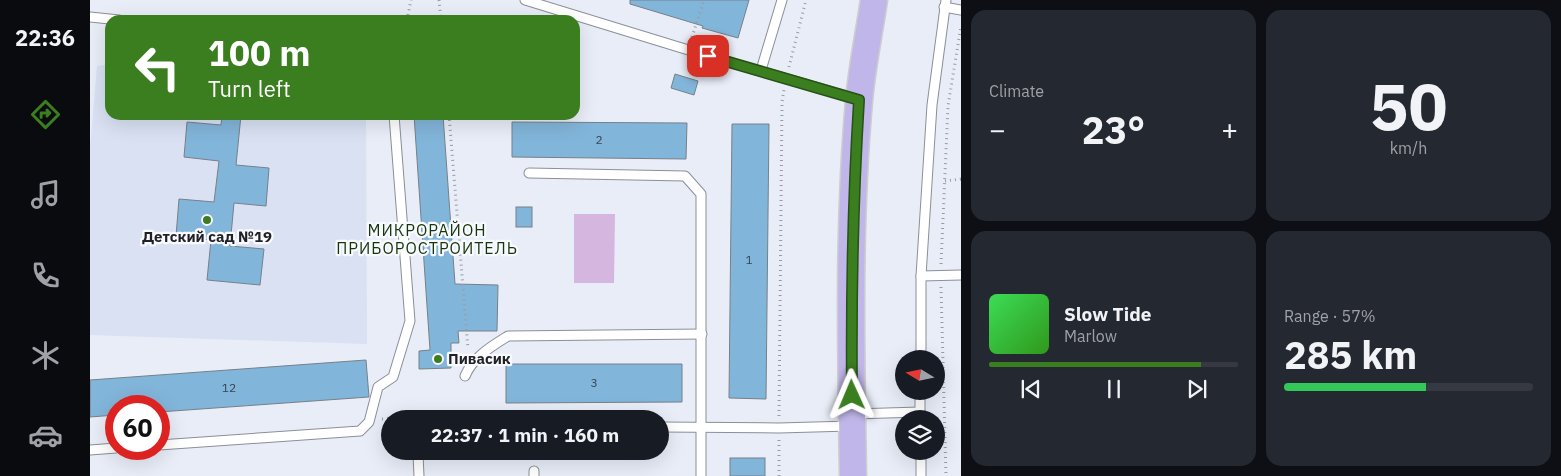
<!DOCTYPE html>
<meta charset="utf-8">
<style>
:root{--surface:#171b24;--page:#242831;--text:#f1f3f6;--muted:#9ea1a6;--line:#363941;--accent:#3b7e20}
body{margin:0;font-family:"IBM Plex Sans",sans-serif;background:var(--page);color:var(--text);height:100vh;display:flex;flex-direction:column;font-size:19px;white-space:nowrap}
*{box-sizing:border-box;margin:0}
p{font-size:16px;color:var(--muted)}
.icon{flex:none;width:28px;height:28px;fill:none;stroke:currentColor;stroke-width:2;stroke-linecap:round;stroke-linejoin:round}
.map{position:relative;flex:1;overflow:hidden}
.drawer{display:flex;flex-direction:column;gap:10px;padding:10px;background:#0d0f14;width:600px}
.drawer>*{flex:none}
.banner{position:absolute;left:15px;top:15px;width:475px;height:105px;border-radius:15px;box-shadow:0 5px 20px #0002;background:#3b7e20;color:#fff;overflow:hidden}
.needle{width:32px;rotate:280deg}
.tools{position:absolute;left:805px;top:350px;display:grid;gap:10px}
.tools a{display:grid;place-items:center;width:50px;height:50px;border-radius:50%;background:var(--surface);box-shadow:0 5px 20px #0002;font-size:25px}
.speed{position:absolute;left:15px;top:395px;display:flex;gap:10px;font-size:25px;font-weight:700;text-align:center}
.speed>*{display:grid;place-content:center;width:65px;height:65px;border-radius:50%;background:var(--surface);box-shadow:0 5px 20px #0002;line-height:1}
.speed .limit{border:8px solid #d22;background:#fff;color:#111}
.pin{position:absolute;display:grid;place-items:center;width:42px;height:42px;color:#fff;margin:-21px;border-radius:10px;box-shadow:0 2px 8px #0006}
.me{position:absolute;width:55px;margin:-28px;rotate:359deg;stroke-linejoin:round;filter:drop-shadow(0 0 4px #0008)}
.turn{display:flex;align-items:center;gap:18px;height:105px;padding:0 20px;font-size:22px}
.turn .icon{width:65px;height:65px;stroke-width:2.5}
.turn b{display:block;font-size:35px;line-height:42px}
.big{font-size:38px;font-weight:700;line-height:1.1}
.drawer .card{flex:1;display:flex;flex-direction:column;justify-content:center;gap:8px;min-width:0;padding:0 18px;border-radius:15px;background:var(--page)}
.drawer .dial{align-items:center;gap:0}
.dial b{font-size:65px;line-height:1}
.song{display:flex;align-items:center;gap:15px}
.cover{width:60px;height:60px;border-radius:8px;background:linear-gradient(135deg,hsl(130 70% 55%),hsl(110 70% 35%))}
.played{height:5px;border-radius:2px;background:linear-gradient(90deg,var(--accent) 85%,var(--line) 85%)}
.keys{display:flex;justify-content:space-around;direction:ltr}
.heat{display:flex;justify-content:space-between;align-items:center;font-size:28px;direction:ltr}
.charge{height:8px;border-radius:4px;background:linear-gradient(90deg,#34c759 57%,var(--line) 0)}
.drawer .tiles{flex:1;display:grid;gap:10px;grid-template-columns:repeat(2,1fr)}
.trip{position:absolute;left:291px;top:410px;width:288px;height:50px;border-radius:25px;background:var(--surface);box-shadow:0 5px 20px #0002;font-weight:700;line-height:50px;text-align:center}
main{display:flex;flex:1;min-height:0}
.tabs{display:flex;flex-direction:column;width:90px;justify-content:space-around;align-items:center;background:#090b0e;color:var(--muted)}
.tabs .icon{width:35px;height:35px}
.tabs .selected{color:var(--accent)}
.tabs b{font-size:22px;color:var(--text)}
.map>svg:first-child{display:block}
.built{fill:#d9e1f3}
.green{fill:#d5b6df}
.building{fill:#82b5da;stroke:#778088}
.lines{fill:none;stroke-linecap:round;stroke-linejoin:round}
.service-casing{stroke:#8a8f99;stroke-width:11}
.primary-casing{stroke:#cececf;stroke-width:29}
.path{stroke:#989ca4;stroke-width:3;stroke-dasharray:1 4;stroke-linecap:butt}
.service{stroke:#fff;stroke-width:9}
.primary{stroke:#c0b6e9;stroke-width:26}
.route-casing{stroke:#265215;stroke-width:12}
.route{stroke:#3b7e20;stroke-width:9}
.poi-dot{fill:#3b7e20;stroke:#f8faff;stroke-width:2}
.labels{text-anchor:middle;stroke-width:4.5;stroke-linejoin:round;paint-order:stroke}
.number-label{font-size:12px;fill:#384652}
.poi-label{font-size:15px;font-weight:bold;fill:#1f2125;stroke:#f8faff}
.neighbourhood-label{font-size:16px;letter-spacing:1px;fill:#163609;stroke:#f8faff}
</style>
<main>
<nav class="tabs">
<b>22:36</b>
<svg class="icon selected" aria-label="directions" viewBox="0 0 24 24"><path d="M12 3l9 9-9 9-9-9zM9 14v-3h6M13 9l2 2-2 2"/></svg>
<svg class="icon" aria-label="music" viewBox="0 0 24 24"><path d="M9 18V5l10-2v13"/><circle cx="6" cy="18" r="3"/><circle cx="16" cy="16" r="3"/></svg>
<svg class="icon" aria-label="phone" viewBox="0 0 24 24"><path d="M5 4h4l2 5-3 2q2 4 5 5l2-3 5 2v4C11 20 4 13 5 4z"/></svg>
<svg class="icon" aria-label="climate" viewBox="0 0 24 24"><path d="M12 3v18M4 7l16 10M4 17L20 7"/></svg>
<svg class="icon" aria-label="car" viewBox="0 0 24 24"><path d="M5 17H2v-5l4-1 3-4h7l3 4 3 1v5h-3M9 17h6M6 11h13"/><circle cx="7" cy="17" r="2"/><circle cx="17" cy="17" r="2"/></svg>
</nav>
<div class="map">
<svg width="871" height="476" viewBox="0 0 871 476">
<rect width="100%" height="100%" fill="#e8edf8"/>
<polygon class="built" points="20,64 20,115 276,115 277,344 0,335 0,148 7,66"/>
<polygon class="green" points="484,214 525,214 524,283 484,283"/>
<g class="building">
<polygon points="540,0 659,0 648,38 612,28 613,26 540,4"/>
<polygon points="585,74 608,81 604,95 581,88"/>
<polygon points="132,115 151,115 146,165 179,168 176,206 144,203 140,246 174,249 170,285 117,280 121,240 86,236 89,199 124,202 129,161 94,157 97,122 131,125"/>
<polygon points="324,115 353,115 365,284 408,285 407,331 368,331 369,343 361,343 361,368 329,369 329,351 340,350"/>
<polygon points="422,122 597,123 596,159 422,157"/>
<polygon points="642,124 679,124 676,399 639,398"/>
<rect x="426" y="207" width="16" height="20"/>
<polygon points="276,360 279,397 69,412 69,406 26,406 26,415 0,417 0,380"/>
<polygon points="416,364 592,364 592,402 416,403"/>
<rect x="640" y="458" width="35" height="18"/>
</g>
<g class="lines">
<g class="service-casing">
<g id="service">
<polyline points="435,0 618,56 767,99"/>
<polyline points="854,7 871,10"/>
<polyline points="0,17 29,20"/>
<polyline points="671,70 692,0"/>
<polyline points="439,173 595,176 611,194 611,476"/>
<polyline points="831,276 871,275"/>
<polyline points="831,359 831,276 842,105 856,0"/>
<path d="M375,376C383,357 402,346 418,336L612,334"/>
<polyline points="763,414 830,412"/>
<polyline points="830,419 830,391"/>
<polyline points="570,427 689,428 760,426"/>
<polyline points="69,445 270,431 279,422 288,387 303,377 320,321 304,115"/>
<polyline points="0,450 26,448"/>
<polyline points="831,451 831,476"/>
<polyline points="328,454 329,476"/>
<polyline points="444,471 444,476"/>
</g>
</g>
<g class="primary-casing">
<path id="primary" d="M763,476C761,351 758,226 769,101C772,67 779,34 784,0"/>
</g>
<g class="path">
<polyline points="349,0 351,20"/>
<polyline points="317,20 321,0"/>
<polyline points="602,37 614,0"/>
<polyline points="699,67 716,0"/>
<polyline points="359,115 378,349"/>
<polyline points="855,181 871,179"/>
<polyline points="851,264 858,106 871,26"/>
<polyline points="851,287 856,476"/>
<polyline points="689,416 692,102 694,90"/>
<polyline points="292,419 341,417"/>
<polyline points="689,440 689,476"/>
</g>
<use href="#service" class="service"/>
<use href="#primary" class="primary"/>
</g>
<g class="lines">
<g class="route-casing">
<path id="route" d="M618,56L769,100C763,198 761,296 762,395"/>
</g>
<use href="#route" class="route"/>
</g>
<g class="poi-dot">
<circle cx="117" cy="220" r="5"/>
<circle cx="348" cy="359" r="5"/>
</g>
<g class="labels">
<g class="number-label">
<text x="509" y="144">2</text>
<text x="659" y="264">1</text>
<text x="504" y="387">3</text>
<text x="139" y="392">12</text>
</g>
<g class="poi-label">
<text x="117" y="242">Детский сад №19</text>
<text x="358" y="364" text-anchor="start">Пивасик</text>
</g>
<g class="neighbourhood-label">
<text x="337" y="236">МИКРОРАЙОН<tspan x="337" dy="18">ПРИБОРОСТРОИТЕЛЬ</tspan></text>
</g>
</g>
</svg>
<div class="tools">
<a><svg class="needle" viewBox="-14 -14 28 28"><path d="M0-13l5 13h-10z" fill="#e53935"/><path d="M0 13l5-13h-10z" fill="#9ea1a6"/></svg></a>
<a><svg class="icon" aria-label="layers" viewBox="0 0 24 24"><path d="M12 4l9 5-9 5-9-5zM3 14l9 5 9-5"/></svg></a>
</div>
<div class="speed"><div class="limit">60</div></div>
<div class="pin" style="left:618px;top:56px;background:#d93025"><svg class="icon" aria-label="arrive" viewBox="0 0 24 24"><path d="M6 21V4h12l-3 4 3 4H6"/></svg></div>
<svg class="me" style="left:762px;top:395px" viewBox="-20 -20 40 40"><path d="M0-17L14 15 0 8-14 15z" fill="#3b7e20" stroke="#fff" stroke-width="4"/></svg>
<div class="trip">22:37 · 1 min · 160 m</div>
<div class="banner">
<div class="turn"><svg class="icon" aria-label="left" viewBox="0 0 24 24"><path d="M17 20v-9H6M10 6l-5 5 5 5"/></svg><div><b>100 m</b>Turn left</div></div>
</div>
</div>
<section class="drawer">
<div class="tiles">
<div class="card"><p>Climate</p>
<div class="heat"><a>−</a><b class="big">23°</b><a>+</a></div>
</div>
<div class="card dial"><b>50</b><p>km/h</p></div>
<div class="card">
<div class="song"><i class="cover"></i><div><b>Slow Tide</b><p>Marlow</p></div></div>
<div class="played"></div>
<div class="keys"><svg class="icon" aria-label="previous" viewBox="0 0 24 24"><path d="M18 5L8 12l10 7zM5 5v14"/></svg><svg class="icon" aria-label="pause" viewBox="0 0 24 24"><path d="M8 5v14M16 5v14"/></svg><svg class="icon" aria-label="next" viewBox="0 0 24 24"><path d="M6 5l10 7-10 7zM19 5v14"/></svg></div>
</div>
<div class="card"><p>Range · 57%</p><b class="big">285 km</b><div class="charge"></div></div>
</div>
</section>
</main>
